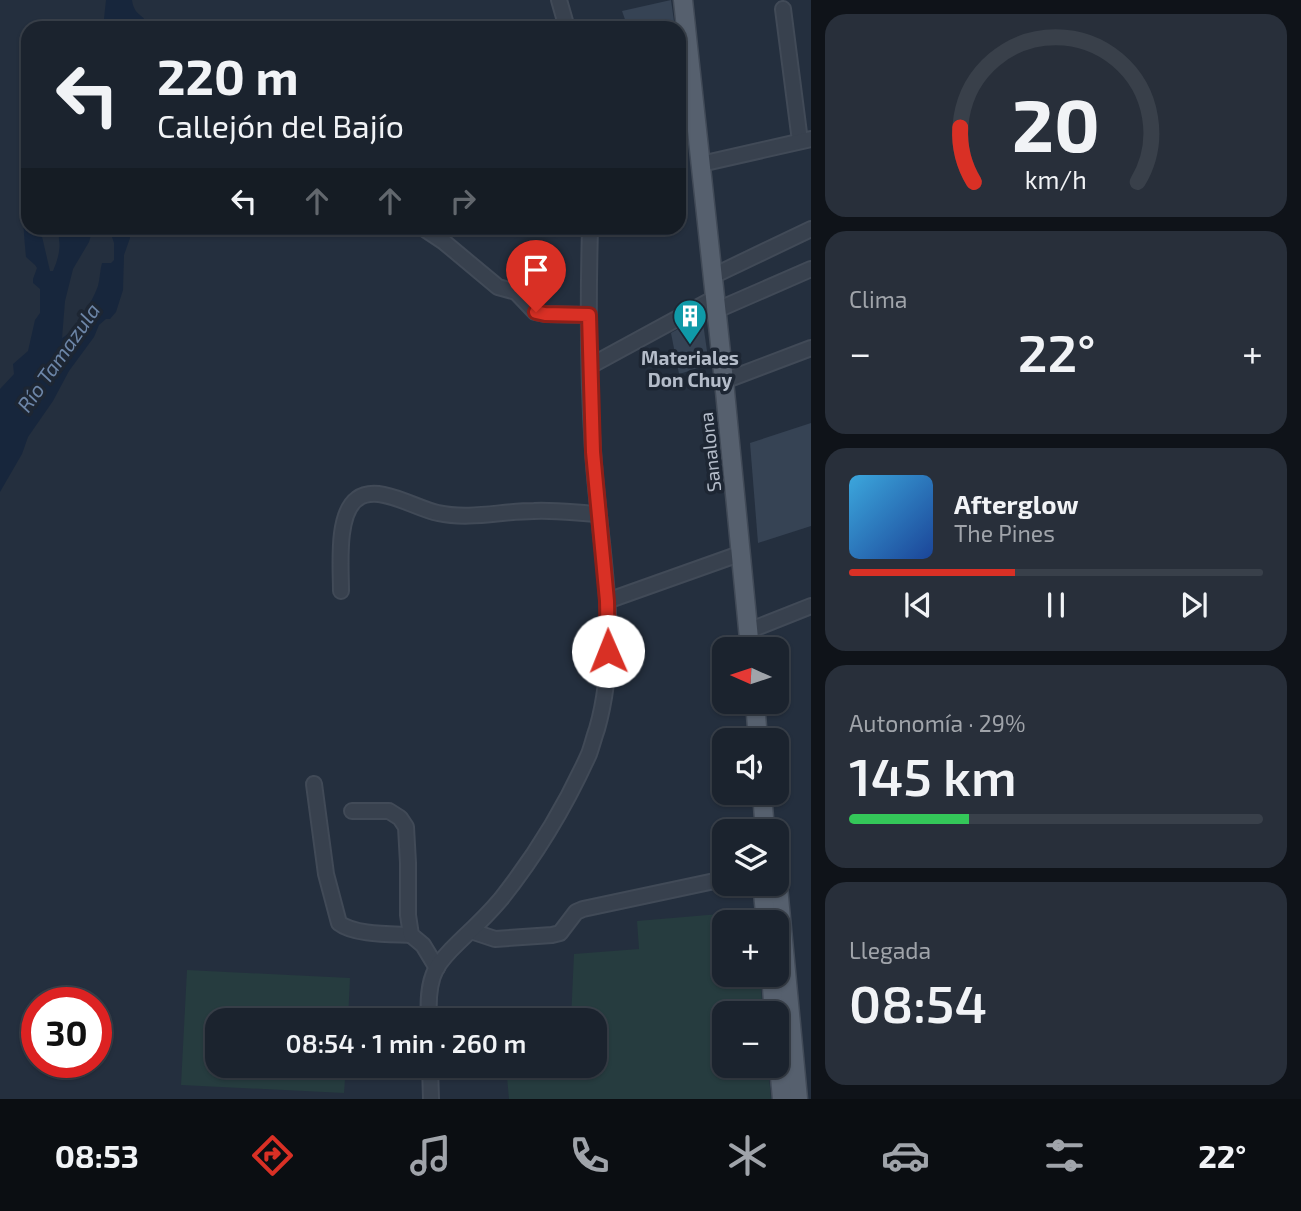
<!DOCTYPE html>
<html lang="es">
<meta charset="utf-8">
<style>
:root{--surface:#1b232e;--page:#282f3a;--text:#f1f3f6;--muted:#a0a4aa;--line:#39404a;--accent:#d93025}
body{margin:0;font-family:"Exo 2",sans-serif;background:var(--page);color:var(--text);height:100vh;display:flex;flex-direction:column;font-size:26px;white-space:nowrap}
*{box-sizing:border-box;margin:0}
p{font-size:23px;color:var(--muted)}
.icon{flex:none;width:38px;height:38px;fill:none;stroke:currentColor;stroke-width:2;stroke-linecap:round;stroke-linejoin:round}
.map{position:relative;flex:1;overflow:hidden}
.panel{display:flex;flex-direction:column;gap:14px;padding:14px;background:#0f1319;width:490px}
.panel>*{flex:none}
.banner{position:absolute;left:21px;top:21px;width:665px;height:214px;border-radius:21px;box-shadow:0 2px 5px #0004,0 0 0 2px var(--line);background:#1b232e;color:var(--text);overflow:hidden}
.needle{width:46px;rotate:273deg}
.fabs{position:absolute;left:712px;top:637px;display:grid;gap:14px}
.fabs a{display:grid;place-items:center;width:77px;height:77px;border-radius:14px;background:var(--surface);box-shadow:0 2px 5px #0004,0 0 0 2px var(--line);font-size:35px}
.speed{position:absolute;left:21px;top:987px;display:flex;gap:14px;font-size:35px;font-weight:700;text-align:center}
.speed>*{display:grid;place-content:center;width:91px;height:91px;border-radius:50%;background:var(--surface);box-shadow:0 2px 5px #0004,0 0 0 2px var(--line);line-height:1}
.speed .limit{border:10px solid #d22;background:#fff;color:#111}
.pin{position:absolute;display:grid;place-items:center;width:60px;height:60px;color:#fff;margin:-72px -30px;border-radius:50% 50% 50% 0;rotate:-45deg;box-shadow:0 0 7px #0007}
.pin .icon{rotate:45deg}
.me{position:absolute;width:77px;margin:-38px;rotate:359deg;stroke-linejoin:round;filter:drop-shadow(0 0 5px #0008)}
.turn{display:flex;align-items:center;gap:24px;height:147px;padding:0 21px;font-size:32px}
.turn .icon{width:91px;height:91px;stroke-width:2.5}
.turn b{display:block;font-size:49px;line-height:60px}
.lanes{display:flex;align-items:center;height:66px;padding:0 21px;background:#0003;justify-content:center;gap:35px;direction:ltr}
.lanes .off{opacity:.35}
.big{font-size:52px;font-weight:600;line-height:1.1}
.panel .card{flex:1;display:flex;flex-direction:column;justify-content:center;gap:10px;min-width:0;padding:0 24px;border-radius:21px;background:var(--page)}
.panel .dial{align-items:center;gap:0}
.dial svg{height:182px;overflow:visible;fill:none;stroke:var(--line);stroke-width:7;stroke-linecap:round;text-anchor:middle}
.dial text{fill:var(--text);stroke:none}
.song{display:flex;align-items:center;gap:21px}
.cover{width:84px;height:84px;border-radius:10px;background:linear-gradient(135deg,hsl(200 70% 55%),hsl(220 70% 35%))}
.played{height:7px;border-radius:4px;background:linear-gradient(90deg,var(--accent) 40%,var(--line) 40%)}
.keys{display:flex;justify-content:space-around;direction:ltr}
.heat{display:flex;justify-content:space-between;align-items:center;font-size:38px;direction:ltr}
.charge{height:10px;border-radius:5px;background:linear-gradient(90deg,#34c759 29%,var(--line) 0)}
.trip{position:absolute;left:205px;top:1008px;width:402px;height:70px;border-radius:21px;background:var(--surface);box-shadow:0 2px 5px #0004,0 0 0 2px var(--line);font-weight:600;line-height:70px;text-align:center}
.tab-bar{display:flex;height:112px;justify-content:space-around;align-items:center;background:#0b0e12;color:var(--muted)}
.tab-bar .icon{width:49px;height:49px}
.tab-bar .active{color:var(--accent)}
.tab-bar b{font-size:32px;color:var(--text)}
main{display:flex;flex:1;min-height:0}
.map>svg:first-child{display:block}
.green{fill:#263c3f}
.water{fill:#17263c}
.building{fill:#364354}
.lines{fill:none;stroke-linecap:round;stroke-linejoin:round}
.minor-casing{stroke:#414a57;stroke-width:18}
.major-casing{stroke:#414a57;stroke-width:21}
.minor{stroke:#38414e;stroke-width:14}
.major{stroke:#56606e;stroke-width:18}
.route-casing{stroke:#8d1f18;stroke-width:18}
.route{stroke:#d93025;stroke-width:12}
.labels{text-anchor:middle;stroke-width:7;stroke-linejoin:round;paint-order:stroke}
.poi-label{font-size:19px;font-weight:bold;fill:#b4bcc9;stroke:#1d2633}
.street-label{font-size:19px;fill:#b4bcc9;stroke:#1d2633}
.water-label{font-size:21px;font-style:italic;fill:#6d86a8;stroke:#1d2633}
</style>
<main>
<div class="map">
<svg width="811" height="1099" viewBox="0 0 811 1099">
<rect width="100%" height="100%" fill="#242f3e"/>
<g class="green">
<polygon points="755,911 756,922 724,922 724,975 760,975 763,1013 724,1013 724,1066 768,1066 771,1099 509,1099 506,1066 595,1066 595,1020 571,1020 574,954 639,949 637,921"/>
<polygon points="187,970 350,978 348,1020 217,1020 217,1066 346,1066 344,1093 181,1085"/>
</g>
<g class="water">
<path d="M106,0H132C134,16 144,14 147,24L140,28H103Z"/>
<path d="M28,166V228H40L50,271H53C57,262 61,249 59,240C59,236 58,232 58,228H93L89,242L73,269L65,301L62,338C75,332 93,300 98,286C100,278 100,270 102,263H111L114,260V243L109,228H130V238L124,255L123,290L116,312L110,319H106L99,325L94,337L69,371L53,401L28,437L22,454L0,492V389L14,374L13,364L28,351L35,320L40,313V289L33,283V279L37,268L35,265L26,257C23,228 22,200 23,170Z"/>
</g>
<g class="building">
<polygon points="671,0 675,28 628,28 622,11"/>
<polygon points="702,316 709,365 679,374 671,333"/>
<polygon points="811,423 811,526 758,543 750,443"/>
</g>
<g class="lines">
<g class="minor-casing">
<g id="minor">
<polyline points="559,0 567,28"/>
<polyline points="783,9 800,141"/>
<polyline points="701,164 811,139"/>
<polyline points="423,228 444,242 498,287 516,292 535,312 545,314 588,315"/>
<polyline points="713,276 811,229"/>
<polyline points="717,310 811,269"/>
<polyline points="590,366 715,298"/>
<polyline points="724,381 811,348"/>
<path d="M341,591C341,568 336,514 357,499C378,483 416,509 438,513C470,520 502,511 534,511C555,510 577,513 598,514"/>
<polyline points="607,601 742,553"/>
<polyline points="748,631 811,606"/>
<path d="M314,784L326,874L339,923C354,935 391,934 411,935"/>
<polyline points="352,811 389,811 400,818 406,827 408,863 408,915 411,935 423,945 437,968"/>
<polyline points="471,931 495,939 552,935 560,933 576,912 583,909 724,879"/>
<path d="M429,1020C428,1003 428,984 436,969C443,956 455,946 464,937C477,925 490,912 501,899C536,855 566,805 589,754C592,746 594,737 597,729C623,638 598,542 593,450C588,376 588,302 590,228"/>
<polyline points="430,1066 431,1099"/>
</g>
</g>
<g class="major-casing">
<g id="major">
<polyline points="683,0 724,381 750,649"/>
<polyline points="755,702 758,740"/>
<polyline points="762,793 765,831"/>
<polyline points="777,876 798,1099"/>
<polyline points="762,884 766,922"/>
<polyline points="771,975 774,1013"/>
<polyline points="777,1044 782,1099"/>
</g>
</g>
<use href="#minor" class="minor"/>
<use href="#major" class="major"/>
</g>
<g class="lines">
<g class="route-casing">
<polyline id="route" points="536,312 545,314 589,315 593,452 607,601 608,651"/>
</g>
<use href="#route" class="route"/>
</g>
<defs>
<g id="building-pin" transform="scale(1.75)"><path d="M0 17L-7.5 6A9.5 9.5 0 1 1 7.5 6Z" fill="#0f9aa8" stroke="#1d2633"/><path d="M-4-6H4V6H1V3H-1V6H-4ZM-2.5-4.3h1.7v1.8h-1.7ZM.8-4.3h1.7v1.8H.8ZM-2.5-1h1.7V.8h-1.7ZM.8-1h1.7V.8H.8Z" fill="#fff"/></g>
</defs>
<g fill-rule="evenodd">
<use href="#building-pin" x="690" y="316"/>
</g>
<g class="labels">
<g class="poi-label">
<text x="690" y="365">Materiales<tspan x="690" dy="22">Don Chuy</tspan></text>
</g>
<g class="street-label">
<text transform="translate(710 452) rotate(-96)" y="7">Sanalona</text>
</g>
<g class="water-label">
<text transform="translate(59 358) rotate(-55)" y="7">Río Tamazula</text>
</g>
</g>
</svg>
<div class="fabs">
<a><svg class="needle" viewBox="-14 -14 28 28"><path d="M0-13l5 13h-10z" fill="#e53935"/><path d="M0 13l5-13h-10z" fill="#a0a4aa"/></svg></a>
<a><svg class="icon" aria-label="sound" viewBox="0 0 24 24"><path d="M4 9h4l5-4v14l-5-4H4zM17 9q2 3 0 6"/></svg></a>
<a><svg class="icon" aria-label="layers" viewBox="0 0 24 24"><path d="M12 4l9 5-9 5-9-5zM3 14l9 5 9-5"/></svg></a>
<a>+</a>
<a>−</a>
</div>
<div class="speed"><div class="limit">30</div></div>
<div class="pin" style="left:536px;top:312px;background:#d93025"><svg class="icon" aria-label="arrive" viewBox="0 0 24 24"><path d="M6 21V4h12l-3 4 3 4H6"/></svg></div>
<svg class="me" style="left:608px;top:651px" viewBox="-20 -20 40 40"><circle r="19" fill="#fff"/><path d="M0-13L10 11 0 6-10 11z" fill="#d93025"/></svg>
<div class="trip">08:54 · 1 min · 260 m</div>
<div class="banner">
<div class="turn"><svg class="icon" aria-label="left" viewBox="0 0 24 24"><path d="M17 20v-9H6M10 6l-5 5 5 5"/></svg><div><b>220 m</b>Callejón del Bajío</div></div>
<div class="lanes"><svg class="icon" aria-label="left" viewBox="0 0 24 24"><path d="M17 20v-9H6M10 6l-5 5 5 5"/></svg><svg class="icon off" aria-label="ahead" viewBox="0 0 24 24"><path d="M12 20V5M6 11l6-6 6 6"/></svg><svg class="icon off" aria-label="ahead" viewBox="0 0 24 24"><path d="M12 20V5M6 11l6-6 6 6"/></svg><svg class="icon off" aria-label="right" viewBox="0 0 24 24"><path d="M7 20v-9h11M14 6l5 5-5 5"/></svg></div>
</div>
</div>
<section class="panel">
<div class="card dial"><svg viewBox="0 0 100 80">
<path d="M14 69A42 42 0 1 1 86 69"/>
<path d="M14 69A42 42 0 0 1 8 45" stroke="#d93025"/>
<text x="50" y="56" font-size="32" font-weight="700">20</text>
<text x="50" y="72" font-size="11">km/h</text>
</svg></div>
<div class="card"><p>Clima</p>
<div class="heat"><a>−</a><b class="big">22°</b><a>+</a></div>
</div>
<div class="card">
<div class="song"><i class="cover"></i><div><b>Afterglow</b><p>The Pines</p></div></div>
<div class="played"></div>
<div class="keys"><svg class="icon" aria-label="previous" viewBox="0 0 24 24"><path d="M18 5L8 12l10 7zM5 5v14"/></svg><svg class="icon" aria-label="pause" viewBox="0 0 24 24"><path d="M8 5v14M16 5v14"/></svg><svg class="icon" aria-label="next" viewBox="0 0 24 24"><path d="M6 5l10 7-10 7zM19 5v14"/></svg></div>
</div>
<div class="card"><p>Autonomía · 29%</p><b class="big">145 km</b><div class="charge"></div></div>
<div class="card"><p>Llegada</p><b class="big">08:54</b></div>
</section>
</main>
<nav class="tab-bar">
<b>08:53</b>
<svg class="icon active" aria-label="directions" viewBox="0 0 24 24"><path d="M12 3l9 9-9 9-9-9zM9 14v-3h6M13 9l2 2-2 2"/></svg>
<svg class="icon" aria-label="music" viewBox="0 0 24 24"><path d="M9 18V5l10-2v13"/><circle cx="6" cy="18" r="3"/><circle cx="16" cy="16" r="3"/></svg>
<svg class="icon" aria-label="phone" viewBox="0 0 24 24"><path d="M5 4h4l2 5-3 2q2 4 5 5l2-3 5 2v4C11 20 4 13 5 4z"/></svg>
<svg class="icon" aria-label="climate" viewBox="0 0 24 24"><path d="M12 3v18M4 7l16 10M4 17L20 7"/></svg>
<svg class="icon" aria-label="car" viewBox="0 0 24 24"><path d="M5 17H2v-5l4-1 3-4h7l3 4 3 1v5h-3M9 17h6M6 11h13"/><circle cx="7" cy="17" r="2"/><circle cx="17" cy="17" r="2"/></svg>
<svg class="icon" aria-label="filters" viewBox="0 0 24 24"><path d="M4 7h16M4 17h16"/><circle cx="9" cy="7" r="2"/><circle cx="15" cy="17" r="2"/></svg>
<b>22°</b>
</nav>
